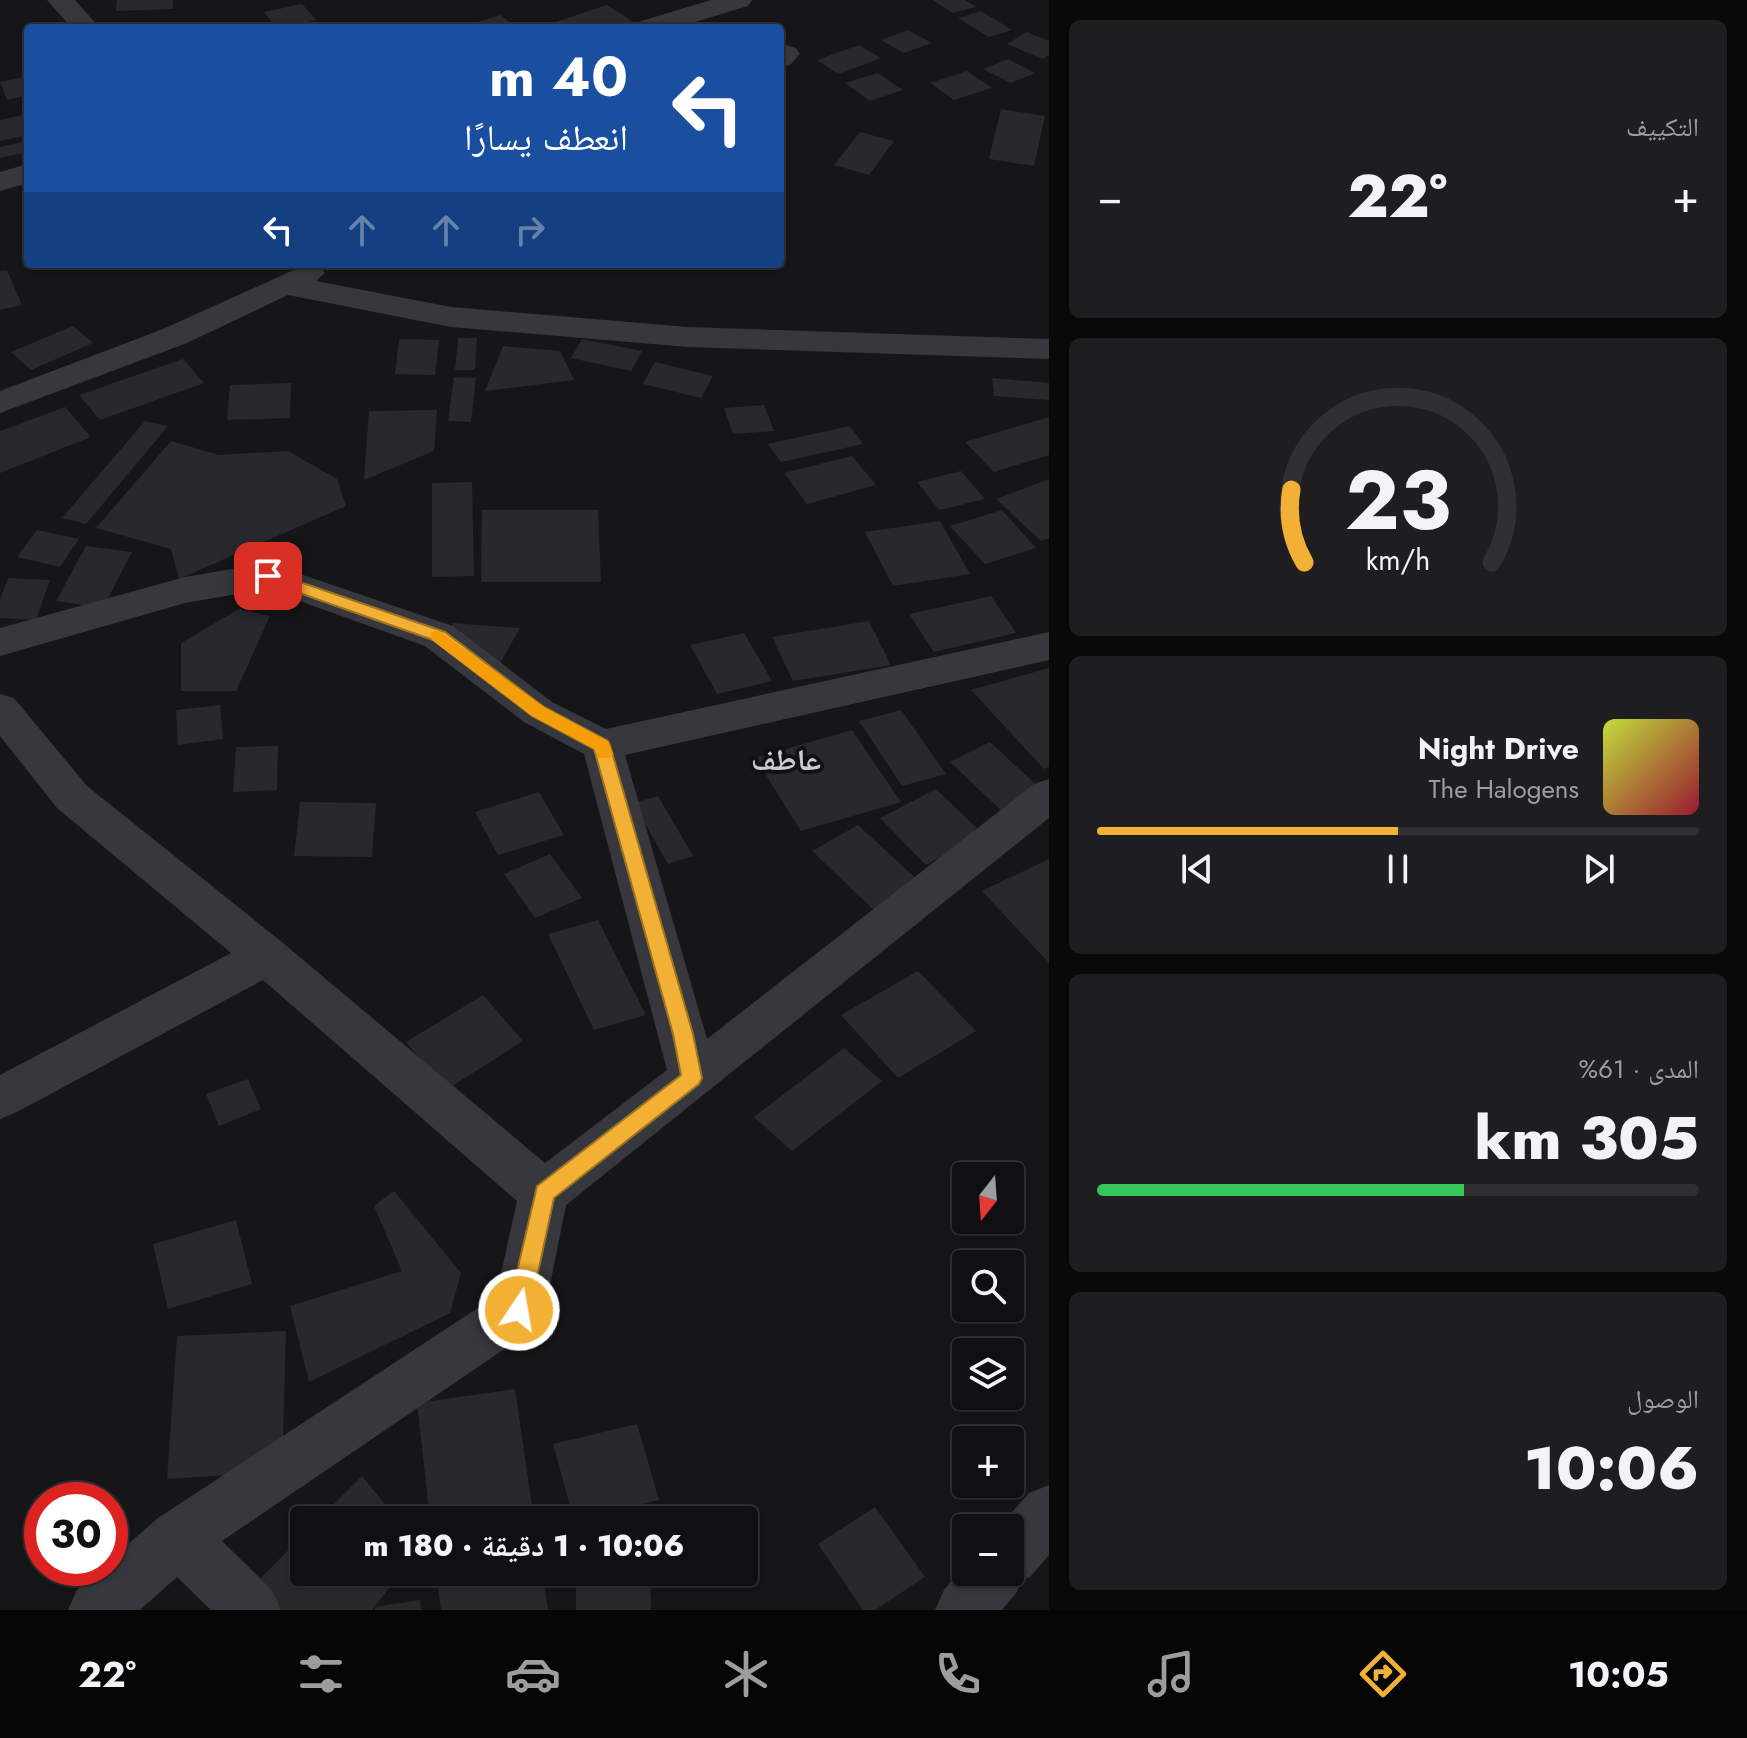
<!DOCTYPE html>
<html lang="ar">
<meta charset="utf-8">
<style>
:root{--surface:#101012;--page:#1e1e20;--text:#f1f3f6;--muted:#9c9d9f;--line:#303032;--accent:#f2b134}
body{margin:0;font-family:Jost,"Noto Naskh Arabic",sans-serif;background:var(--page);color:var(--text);direction:rtl;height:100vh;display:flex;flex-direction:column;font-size:30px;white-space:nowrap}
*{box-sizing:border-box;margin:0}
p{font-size:26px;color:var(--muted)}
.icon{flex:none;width:44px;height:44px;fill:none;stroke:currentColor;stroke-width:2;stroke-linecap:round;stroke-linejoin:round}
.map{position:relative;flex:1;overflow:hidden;direction:ltr}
.details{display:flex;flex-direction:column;gap:20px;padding:20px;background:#09090a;width:698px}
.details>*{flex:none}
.guide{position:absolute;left:24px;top:24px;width:760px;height:244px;border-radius:8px;box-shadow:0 2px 6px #0004,0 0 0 2px var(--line);direction:rtl;background:#1a4fa0;color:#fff;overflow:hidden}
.needle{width:52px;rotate:197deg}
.controls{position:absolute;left:952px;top:1162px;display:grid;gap:16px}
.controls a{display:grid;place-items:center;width:72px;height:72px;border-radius:8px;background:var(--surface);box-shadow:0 2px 6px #0004,0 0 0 2px var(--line);font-size:40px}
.speed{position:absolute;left:24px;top:1482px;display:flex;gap:16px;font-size:40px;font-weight:700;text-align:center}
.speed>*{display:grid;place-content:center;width:104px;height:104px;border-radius:50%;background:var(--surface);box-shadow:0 2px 6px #0004,0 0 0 2px var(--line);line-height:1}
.speed .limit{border:12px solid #d22;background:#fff;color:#111}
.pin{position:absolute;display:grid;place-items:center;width:68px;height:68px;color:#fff;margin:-34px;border-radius:16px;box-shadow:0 4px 12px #0006}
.me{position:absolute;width:88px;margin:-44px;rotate:12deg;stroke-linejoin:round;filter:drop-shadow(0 0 6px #0008)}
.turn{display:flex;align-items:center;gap:28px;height:168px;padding:0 24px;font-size:36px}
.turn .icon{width:104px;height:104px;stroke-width:2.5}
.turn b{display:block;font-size:56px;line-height:68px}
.lanes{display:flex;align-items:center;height:76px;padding:0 24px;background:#0003;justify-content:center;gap:40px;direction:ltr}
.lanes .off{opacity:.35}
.big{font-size:60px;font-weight:800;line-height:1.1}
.details .widget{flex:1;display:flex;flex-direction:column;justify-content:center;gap:12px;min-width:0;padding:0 28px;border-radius:12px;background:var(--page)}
.details .dial{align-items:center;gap:0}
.dial svg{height:208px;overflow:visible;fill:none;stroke:var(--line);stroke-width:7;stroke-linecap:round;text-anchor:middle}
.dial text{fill:var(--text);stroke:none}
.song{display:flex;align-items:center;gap:24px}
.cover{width:96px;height:96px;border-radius:12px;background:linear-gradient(135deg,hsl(70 70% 55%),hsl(350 70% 35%))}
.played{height:8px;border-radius:4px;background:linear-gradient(90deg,var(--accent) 50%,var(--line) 50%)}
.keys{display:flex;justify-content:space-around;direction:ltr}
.heat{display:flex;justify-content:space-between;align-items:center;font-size:44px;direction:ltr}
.charge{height:12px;border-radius:6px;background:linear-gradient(90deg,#34c759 61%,var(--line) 0)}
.trip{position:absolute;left:290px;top:1506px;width:468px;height:80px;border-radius:8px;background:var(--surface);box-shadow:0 2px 6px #0004,0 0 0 2px var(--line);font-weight:800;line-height:80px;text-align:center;direction:rtl}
.dock{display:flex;height:128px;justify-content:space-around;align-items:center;background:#060607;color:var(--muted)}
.dock .icon{width:56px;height:56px}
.dock .on{color:var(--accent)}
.dock b{font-size:36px;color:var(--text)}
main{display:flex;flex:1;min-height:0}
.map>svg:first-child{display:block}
.building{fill:#29292c}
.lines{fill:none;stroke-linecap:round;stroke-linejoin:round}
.minor{fill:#37383d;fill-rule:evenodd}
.route{fill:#f2b134;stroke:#9d7322;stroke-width:2}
.slow{fill:#f59e0b}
.labels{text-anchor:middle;stroke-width:8;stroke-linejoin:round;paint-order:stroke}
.neighbourhood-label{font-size:30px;font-weight:bold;fill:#c9ccd4;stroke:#111113}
</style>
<main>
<section class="details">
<div class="widget"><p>التكييف</p>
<div class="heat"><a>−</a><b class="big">22°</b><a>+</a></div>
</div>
<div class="widget dial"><svg viewBox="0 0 100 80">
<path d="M14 69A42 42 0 1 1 86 69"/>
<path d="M14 69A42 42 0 0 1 9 41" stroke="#f2b134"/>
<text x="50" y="56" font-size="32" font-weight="700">23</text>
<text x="50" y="72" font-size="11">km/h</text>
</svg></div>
<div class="widget">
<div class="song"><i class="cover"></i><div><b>Night Drive</b><p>The Halogens</p></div></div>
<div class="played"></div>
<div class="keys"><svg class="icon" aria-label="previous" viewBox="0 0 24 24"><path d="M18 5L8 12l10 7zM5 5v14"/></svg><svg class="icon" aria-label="pause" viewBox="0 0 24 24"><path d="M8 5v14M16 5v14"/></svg><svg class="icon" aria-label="next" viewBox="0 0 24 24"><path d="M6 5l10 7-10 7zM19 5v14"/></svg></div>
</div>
<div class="widget"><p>المدى · 61%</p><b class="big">305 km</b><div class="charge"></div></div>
<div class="widget"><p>الوصول</p><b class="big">10:06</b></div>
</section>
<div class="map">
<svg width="1049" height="1610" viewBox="0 0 1049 1610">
<rect width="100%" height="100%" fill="#161618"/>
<g class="building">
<polygon points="117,0 173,0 173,9 116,11"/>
<polygon points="933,0 965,0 976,7 953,13"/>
<polygon points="302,4 316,20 277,28 264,12"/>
<polygon points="607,5 632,21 611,28 538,28"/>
<polygon points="981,11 1012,30 989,37 958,18"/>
<polygon points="500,15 518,28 465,26"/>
<polygon points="908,30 932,43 904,53 881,40"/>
<polygon points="1027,32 1049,41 1049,55 1042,59 1007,44"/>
<polygon points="859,45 881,58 838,74 817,60"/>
<polygon points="1008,59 1035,73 1011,83 983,69"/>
<polygon points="967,71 992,88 954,100 930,83"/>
<polygon points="878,73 903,90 870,101 845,83"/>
<polygon points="28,76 28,95 7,100 0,82"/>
<polygon points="1001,109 1045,116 1034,166 989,159"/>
<polygon points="28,114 28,135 0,141 0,120"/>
<polygon points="860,132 894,141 869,175 834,165"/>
<polygon points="28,141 28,152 0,158 0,147"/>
<polygon points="7,270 22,305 0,310 0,271"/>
<polygon points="73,326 93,343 31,370 11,352"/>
<polygon points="458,338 477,338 475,370 455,370"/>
<polygon points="399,339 439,340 435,375 395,374"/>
<polygon points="582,339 642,351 631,371 571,358"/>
<polygon points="503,346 560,351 574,380 485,391"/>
<polygon points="183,359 204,383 100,420 79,395"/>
<polygon points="655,362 713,376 701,398 643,384"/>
<polygon points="454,377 476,378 471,422 448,421"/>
<polygon points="992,378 1049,383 1049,400 994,396"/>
<polygon points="291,383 290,418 227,420 230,385"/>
<polygon points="764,405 774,431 733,434 724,408"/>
<polygon points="65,407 91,437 0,473 0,431"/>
<polygon points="437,410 434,451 364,480 369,411"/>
<polygon points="1049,417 1049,455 994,472 965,442"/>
<polygon points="145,421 168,426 86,524 62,518"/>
<polygon points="850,426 863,444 781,462 768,444"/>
<polygon points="171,441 219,455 288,451 337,479 346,506 179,579 171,549 96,528"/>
<polygon points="852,456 876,485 807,504 784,473"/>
<polygon points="961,471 985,499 939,510 917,482"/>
<polygon points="1049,479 1049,538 1041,541 996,499"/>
<polygon points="472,482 474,576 432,577 432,483"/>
<polygon points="482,510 598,510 601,582 481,582"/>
<polygon points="1002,510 1036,548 985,564 950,526"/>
<polygon points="940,521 970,574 893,586 865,532"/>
<polygon points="37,530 79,539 60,567 17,557"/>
<polygon points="86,546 132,552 103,608 56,601"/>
<polygon points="8,578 50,580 36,620 0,618 0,600"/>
<polygon points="991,596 1016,633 934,652 909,614"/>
<polygon points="239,609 270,616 236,691 181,691 181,643"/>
<polygon points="869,621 891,665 793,681 772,637"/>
<polygon points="452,623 520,628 499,665 460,671"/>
<polygon points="744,633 772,681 717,694 690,645"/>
<polygon points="1049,668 1049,767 1044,769 971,690"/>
<polygon points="220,705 223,739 178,745 176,710"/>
<polygon points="901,710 946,774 902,786 859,721"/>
<polygon points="852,730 901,802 801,831 755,758"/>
<polygon points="990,742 1045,793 1005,814 950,762"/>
<polygon points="278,746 277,790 233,792 236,747"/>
<polygon points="936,789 983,834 926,865 880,818"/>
<polygon points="539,792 564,835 498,855 475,812"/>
<polygon points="658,796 693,856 668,864 633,803"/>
<polygon points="300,802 376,803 372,857 294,856"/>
<polygon points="858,825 923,885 877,913 812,851"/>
<polygon points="550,854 582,898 535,918 504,874"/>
<polygon points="1049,859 1049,963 982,891"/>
<polygon points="598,920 646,1015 594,1030 548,934"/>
<polygon points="918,971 976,1031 898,1078 841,1015"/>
<polygon points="483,995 523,1041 446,1090 406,1042"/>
<polygon points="844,1048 882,1081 792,1151 754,1117"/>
<polygon points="248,1079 261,1109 219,1126 206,1094"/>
<polygon points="394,1191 461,1273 450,1313 309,1382 290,1306 402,1271 374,1206"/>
<polygon points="236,1220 252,1284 168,1309 153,1244"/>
<polygon points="286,1331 282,1472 167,1479 177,1336"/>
<polygon points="515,1389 534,1520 430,1520 417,1403"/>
<polygon points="637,1424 659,1500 574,1520 553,1444"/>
<polygon points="362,1476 398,1520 318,1520"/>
<polygon points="875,1507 925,1577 875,1610 863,1610 818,1544"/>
<polygon points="304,1534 304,1572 402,1572 372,1610 270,1610 249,1590"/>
<polygon points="436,1572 542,1572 548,1610 441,1610"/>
<polygon points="576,1572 650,1572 651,1610 576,1610"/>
<polygon points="420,1600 421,1610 375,1610 375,1607"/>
</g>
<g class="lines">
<g class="minor">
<polygon points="47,0 75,0 100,28 72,28"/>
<polygon points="711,0 752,0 748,6 675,28 634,28 638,22"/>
<polygon points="780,43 796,48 800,54 790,65 780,67"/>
<polygon points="28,164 28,183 0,191 0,172"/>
<polygon points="307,264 320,266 325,273 316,281 451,307 688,327 1049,339 1049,359 688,347 451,327 288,295 187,343 0,413 0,391 163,329"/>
<polygon points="268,563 453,626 552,702 606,729 1049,632 1049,660 625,755 707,1039 1034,784 1049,779 1049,818 566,1205 545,1310 537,1327 222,1541 272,1590 281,1610 211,1610 177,1577 140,1610 68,1610 77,1590 101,1568 110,1568 110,1560 158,1518 496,1296 517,1201 263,980 17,1112 0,1119 0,1075 231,953 57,808 0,736 0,694 14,698 87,786 283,943 545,1163 667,1070 584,754 524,722 425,646 266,589 185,603 0,656 0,628 185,577"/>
<polygon points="1049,1485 1049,1555 1030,1577 1022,1580 1017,1592 1002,1610 935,1610 944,1590 966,1564 966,1572 1010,1572 1010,1528 998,1528 1029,1493"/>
</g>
</g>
<polygon class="route" points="268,571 445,632 544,707 608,741 610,745 693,1034 702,1078 699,1084 554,1198 530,1310 527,1317 519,1320 511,1317 508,1310 537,1186 681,1075 673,1034 594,749 532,716 433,640 262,580 262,573"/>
<polygon class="slow" points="438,630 544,707 608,741 613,754 610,758 598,758 594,749 532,716 432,640 430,636 432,632"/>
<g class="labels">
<g class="neighbourhood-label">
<text x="786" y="770">عاطف</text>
</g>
</g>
</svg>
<div class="controls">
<a><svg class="needle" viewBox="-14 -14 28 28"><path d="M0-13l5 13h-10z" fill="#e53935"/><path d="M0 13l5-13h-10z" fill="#9c9d9f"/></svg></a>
<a><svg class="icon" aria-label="search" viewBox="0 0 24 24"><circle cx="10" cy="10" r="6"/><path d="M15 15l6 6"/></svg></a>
<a><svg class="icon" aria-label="layers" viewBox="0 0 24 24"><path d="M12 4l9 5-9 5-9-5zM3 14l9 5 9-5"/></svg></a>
<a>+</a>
<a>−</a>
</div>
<div class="speed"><div class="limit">30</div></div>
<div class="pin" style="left:268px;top:576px;background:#d93025"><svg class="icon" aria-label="arrive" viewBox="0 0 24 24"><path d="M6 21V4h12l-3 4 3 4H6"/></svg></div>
<svg class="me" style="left:519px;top:1310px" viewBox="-20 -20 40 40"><circle r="17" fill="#f2b134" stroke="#fff" stroke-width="3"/><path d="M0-11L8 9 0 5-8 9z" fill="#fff"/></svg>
<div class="trip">10:06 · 1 دقيقة · 180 m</div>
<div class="guide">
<div class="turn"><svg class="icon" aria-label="left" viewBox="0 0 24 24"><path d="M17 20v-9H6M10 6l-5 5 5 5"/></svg><div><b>40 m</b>انعطف يسارًا</div></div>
<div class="lanes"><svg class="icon" aria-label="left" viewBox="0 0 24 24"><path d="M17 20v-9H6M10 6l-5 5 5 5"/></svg><svg class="icon off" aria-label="ahead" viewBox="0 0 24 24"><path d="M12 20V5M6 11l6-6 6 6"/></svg><svg class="icon off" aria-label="ahead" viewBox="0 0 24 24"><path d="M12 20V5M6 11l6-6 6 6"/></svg><svg class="icon off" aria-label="right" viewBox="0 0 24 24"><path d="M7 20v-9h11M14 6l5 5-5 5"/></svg></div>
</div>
</div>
</main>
<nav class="dock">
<b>10:05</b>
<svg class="icon on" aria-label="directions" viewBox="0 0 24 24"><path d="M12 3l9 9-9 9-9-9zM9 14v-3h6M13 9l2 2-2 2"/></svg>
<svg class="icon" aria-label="music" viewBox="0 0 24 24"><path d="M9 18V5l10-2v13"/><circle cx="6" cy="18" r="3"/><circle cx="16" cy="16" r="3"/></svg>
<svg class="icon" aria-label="phone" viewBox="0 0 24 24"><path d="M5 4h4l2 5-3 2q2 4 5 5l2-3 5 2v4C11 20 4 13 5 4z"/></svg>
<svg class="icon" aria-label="climate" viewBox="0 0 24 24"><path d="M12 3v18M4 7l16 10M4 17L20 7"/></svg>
<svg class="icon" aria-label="car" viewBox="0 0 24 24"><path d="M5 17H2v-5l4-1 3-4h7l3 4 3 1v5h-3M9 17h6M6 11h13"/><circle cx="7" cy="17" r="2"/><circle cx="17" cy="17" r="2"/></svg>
<svg class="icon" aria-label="filters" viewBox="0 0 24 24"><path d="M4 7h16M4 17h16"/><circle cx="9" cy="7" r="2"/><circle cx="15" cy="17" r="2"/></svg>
<b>22°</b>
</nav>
